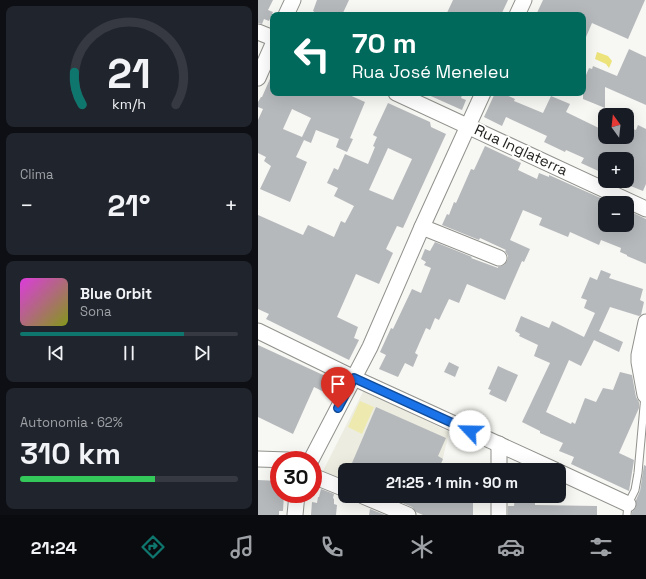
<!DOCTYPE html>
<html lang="pt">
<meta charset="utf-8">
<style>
:root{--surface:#171b24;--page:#20242c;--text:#f1f3f6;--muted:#9ea1a6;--line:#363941;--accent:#0f766e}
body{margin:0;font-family:"Space Grotesk",sans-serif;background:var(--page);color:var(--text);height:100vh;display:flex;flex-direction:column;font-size:15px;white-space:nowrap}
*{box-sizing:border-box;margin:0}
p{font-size:13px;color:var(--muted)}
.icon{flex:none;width:22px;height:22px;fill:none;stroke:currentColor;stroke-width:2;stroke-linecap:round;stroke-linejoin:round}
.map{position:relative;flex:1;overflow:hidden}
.sheet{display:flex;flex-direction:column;gap:6px;padding:6px;background:#0d0f14;width:258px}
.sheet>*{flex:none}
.guide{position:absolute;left:12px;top:12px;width:316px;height:84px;border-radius:8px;box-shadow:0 4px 16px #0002;background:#00695c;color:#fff;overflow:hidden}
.needle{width:26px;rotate:345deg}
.controls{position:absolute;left:340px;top:108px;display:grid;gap:8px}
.controls a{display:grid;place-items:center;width:36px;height:36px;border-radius:8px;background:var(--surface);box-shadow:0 4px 16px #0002;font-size:20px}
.speed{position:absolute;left:12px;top:451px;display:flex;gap:8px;font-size:20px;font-weight:700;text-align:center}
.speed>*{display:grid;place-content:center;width:52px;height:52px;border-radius:50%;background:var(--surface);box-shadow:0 4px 16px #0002;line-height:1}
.speed .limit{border:6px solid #d22;background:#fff;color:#111}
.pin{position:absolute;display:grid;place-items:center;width:34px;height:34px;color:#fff;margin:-41px -17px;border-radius:50% 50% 50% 0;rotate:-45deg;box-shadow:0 0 4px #0007}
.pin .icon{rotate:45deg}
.me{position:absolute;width:44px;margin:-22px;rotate:294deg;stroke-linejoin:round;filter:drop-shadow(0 0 3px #0008)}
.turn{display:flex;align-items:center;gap:14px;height:84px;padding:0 16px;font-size:18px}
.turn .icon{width:52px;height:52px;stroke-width:2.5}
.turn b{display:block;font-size:28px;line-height:34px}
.big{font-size:30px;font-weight:800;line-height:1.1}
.sheet .widget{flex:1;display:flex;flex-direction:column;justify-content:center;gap:6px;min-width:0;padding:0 14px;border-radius:8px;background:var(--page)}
.sheet .dial{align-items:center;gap:0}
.dial svg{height:104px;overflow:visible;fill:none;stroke:var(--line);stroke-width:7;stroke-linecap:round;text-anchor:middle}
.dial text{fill:var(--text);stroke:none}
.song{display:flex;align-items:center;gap:12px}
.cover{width:48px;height:48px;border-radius:6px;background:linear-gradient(135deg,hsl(300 70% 55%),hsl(70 70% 35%))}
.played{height:4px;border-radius:2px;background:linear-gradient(90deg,var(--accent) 75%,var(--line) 75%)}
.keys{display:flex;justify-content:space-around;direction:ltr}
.heat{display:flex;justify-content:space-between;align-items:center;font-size:22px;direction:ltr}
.charge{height:6px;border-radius:3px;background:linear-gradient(90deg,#34c759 62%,var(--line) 0)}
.trip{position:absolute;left:80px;top:463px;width:228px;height:40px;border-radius:8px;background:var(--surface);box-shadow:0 4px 16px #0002;font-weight:800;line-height:40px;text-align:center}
.tabs{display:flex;height:64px;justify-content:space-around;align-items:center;background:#090b0e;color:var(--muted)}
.tabs .icon{width:28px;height:28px}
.tabs .on{color:var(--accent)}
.tabs b{font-size:18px;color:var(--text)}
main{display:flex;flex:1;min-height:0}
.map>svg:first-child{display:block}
.built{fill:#ecece0}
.green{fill:#eeeaaf}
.water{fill:#ece37b}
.building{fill:#b6b9bc;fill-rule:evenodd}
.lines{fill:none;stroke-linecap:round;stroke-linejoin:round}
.service-casing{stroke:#91918d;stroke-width:9}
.minor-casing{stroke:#91918d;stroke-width:17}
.service{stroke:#fff;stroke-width:7}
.minor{stroke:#fff;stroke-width:15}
.route-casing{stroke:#114b97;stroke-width:10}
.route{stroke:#1a73e8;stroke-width:7}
.labels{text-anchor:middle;stroke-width:4;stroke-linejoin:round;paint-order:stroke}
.street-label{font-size:15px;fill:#1f1f1e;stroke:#fffffe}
</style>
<main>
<section class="sheet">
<div class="widget dial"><svg viewBox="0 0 100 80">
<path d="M14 69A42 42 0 1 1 86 69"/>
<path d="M14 69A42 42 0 0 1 8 44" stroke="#0f766e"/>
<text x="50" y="56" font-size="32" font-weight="700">21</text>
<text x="50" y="72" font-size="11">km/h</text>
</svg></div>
<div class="widget"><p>Clima</p>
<div class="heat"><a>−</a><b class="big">21°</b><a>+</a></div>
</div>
<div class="widget">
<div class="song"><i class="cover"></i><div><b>Blue Orbit</b><p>Sona</p></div></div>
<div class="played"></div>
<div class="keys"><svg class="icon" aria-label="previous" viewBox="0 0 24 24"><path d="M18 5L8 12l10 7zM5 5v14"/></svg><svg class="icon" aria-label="pause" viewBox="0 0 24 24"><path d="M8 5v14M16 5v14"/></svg><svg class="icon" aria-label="next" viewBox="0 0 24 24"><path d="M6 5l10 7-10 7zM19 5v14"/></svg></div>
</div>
<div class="widget"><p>Autonomia · 62%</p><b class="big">310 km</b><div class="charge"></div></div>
</section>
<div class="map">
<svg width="388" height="515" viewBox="0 0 388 515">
<rect width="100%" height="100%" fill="#f7f7f3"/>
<polygon class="built" points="106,390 191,432 182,470 87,470 87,481 65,471"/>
<polygon class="green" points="102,401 116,407 104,434 90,427"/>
<polygon class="water" points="339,52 350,56 354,61 351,68 348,64 337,59"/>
<g class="building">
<polygon points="0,0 15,0 10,10 15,12 11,21 6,19 4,24 0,23"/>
<polygon points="59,0 91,0 84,15 54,15 56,11 55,11"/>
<polygon points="195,0 250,0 243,15 188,15"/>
<polygon points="285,0 387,0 370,39 334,23 325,44 325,15 278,15"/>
<polygon points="371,49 388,57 388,105 347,87 347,108 325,99 325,82 331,68 334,69 335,66 359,76"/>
<path d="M15,72V93H87L107,102L92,138L95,139L89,152L78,147L81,139L58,130L53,143L46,140L38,157L49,162L32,202L2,189L13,166L6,161L8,157L0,153V120L5,109L0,107V102L3,97H4ZM34,109L53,118L44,137L25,129Z"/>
<polygon points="166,93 205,93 203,98 208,100 204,110"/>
<polygon points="237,93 244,93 257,99 256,101 285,113 293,96 312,104 308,112 347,131 347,137 369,137 369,127 378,130 380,125 388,129 388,184 385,191 370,185 373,178 369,176 369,159 347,159 347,174 323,163 326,158 308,150 307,152 286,142 289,136 248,117 244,126 226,117"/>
<path d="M130,103L172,122L173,127L188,134L145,228L139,226L128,249L135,253L121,284L98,274L79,317L100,327L96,338L101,340L91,360L8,319L11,314L0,309V215L45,235L50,225L76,237L83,221L87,223L96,206L76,196L80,188L69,183L76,168L80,170L87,154L110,164L117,147L115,146L119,137L115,135ZM130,148L154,159L135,200L111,190Z"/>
<polygon points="227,146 263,163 260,170 279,179 281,173 291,177 291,175 347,200 347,225 369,225 369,210 388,219 388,264 369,256 369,255 362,252 363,248 343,240 341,245 312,232 310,237 281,225 284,218 265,210 252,240 272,249 266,262 264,261 247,300 209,284 201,303 191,299 181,320 177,318 172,330 168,328 157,353 160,355 155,367 147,363 140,377 121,369 128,355 122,352 133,328 135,329 154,289 163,293 173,268 166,265 168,262 163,259 167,249 172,251 177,242 214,257 213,258 240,268 240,267 246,265 249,261 250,256 247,251 248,250 222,238 221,240 184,225 189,214 191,215 196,202 198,203 213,169 216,170"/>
<polygon points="343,270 353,274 351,278 385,289 382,300 386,302 383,315 381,316 352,307 341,331 365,342 361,352 336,340 323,366 311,360 288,412 313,424 314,422 317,424 327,398 338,402 345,388 355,390 362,372 374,375 378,397 381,402 381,408 361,453 376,460 371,491 313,464 316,457 301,451 305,443 282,433 282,431 264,422 292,363 276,356 280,345 261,336 262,334 257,331 263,316 291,328 294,321 326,337 337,313 326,308 329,300 323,298 332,277 339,280"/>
<polygon points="0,345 76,380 70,394 56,387 35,434 0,417"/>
<polygon points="191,362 201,367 197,377 186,372"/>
<polygon points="240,366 260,375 248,402 231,394 233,390 230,389"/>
<polygon points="118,407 188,438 180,456 185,459 180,470 91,470"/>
<polygon points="386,465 388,466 388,515 374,515 374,512 378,507 378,500 382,491"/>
<polygon points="0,480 21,481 21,494 26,494 25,511 21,511 21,515 0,515"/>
<polygon points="63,489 76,494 75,498 76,499 76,504 79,505 78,515 53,515 54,502 59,503 60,497 61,497"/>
<polygon points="128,496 215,496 215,515 165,515 158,512 154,507"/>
<polygon points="257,496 277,496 277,505 339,506 339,515 250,515 250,506 256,506"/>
<polygon points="112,509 127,515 111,515"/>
</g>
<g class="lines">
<g class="service-casing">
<polyline id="service" points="369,515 370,504 377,490 380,473 387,395"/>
</g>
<g class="minor-casing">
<g id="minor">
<polyline points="28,15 35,0"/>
<polyline points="259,15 266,0"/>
<polyline points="0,32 15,38"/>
<polyline points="0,78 15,44"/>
<polyline points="138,93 388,209"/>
<polyline points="164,227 241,258"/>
<polyline points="0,331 96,378 297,470"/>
<polyline points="387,395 381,362 381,355 388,322"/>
<polyline points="241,444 241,470"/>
<polyline points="0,459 30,460"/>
<polyline points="53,460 112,347 164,227 225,93"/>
<polyline points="301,472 370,504"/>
<polyline points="55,476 87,489"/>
<polyline points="105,496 150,515"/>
<polyline points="241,496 241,515"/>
<polyline points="37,515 39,494"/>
</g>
</g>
<use href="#service" class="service"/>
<use href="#minor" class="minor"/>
</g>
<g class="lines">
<g class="route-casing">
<polyline id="route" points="80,408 96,378 212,431"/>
</g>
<use href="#route" class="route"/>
</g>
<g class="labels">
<g class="street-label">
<text transform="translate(263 150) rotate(25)" y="5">Rua Inglaterra</text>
</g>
</g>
</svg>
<div class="controls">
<a><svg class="needle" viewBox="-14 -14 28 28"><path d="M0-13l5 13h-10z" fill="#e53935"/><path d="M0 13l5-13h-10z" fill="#9ea1a6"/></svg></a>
<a>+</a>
<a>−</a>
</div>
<div class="speed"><div class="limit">30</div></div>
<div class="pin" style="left:80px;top:408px;background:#d93025"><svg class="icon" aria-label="arrive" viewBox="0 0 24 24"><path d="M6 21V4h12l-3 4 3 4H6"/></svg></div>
<svg class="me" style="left:212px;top:431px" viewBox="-20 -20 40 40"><circle r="19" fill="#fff"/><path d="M0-13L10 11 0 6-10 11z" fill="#1a73e8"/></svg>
<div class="trip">21:25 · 1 min · 90 m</div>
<div class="guide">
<div class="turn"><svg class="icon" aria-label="left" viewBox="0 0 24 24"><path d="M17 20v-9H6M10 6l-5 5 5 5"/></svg><div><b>70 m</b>Rua José Meneleu</div></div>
</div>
</div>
</main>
<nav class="tabs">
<b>21:24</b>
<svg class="icon on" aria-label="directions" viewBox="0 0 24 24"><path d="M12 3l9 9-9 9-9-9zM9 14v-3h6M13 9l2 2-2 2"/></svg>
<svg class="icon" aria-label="music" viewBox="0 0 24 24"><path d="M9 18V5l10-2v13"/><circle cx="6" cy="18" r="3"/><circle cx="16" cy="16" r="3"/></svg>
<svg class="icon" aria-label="phone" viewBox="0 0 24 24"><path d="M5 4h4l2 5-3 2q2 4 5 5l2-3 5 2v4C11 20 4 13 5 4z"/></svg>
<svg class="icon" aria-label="climate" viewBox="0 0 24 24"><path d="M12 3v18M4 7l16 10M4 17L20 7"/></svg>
<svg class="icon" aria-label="car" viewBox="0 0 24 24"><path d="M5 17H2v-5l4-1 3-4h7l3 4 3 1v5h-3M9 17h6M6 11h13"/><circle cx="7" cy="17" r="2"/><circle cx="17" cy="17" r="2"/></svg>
<svg class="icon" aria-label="filters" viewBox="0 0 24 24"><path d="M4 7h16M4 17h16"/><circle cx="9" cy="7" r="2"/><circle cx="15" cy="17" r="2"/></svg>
</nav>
